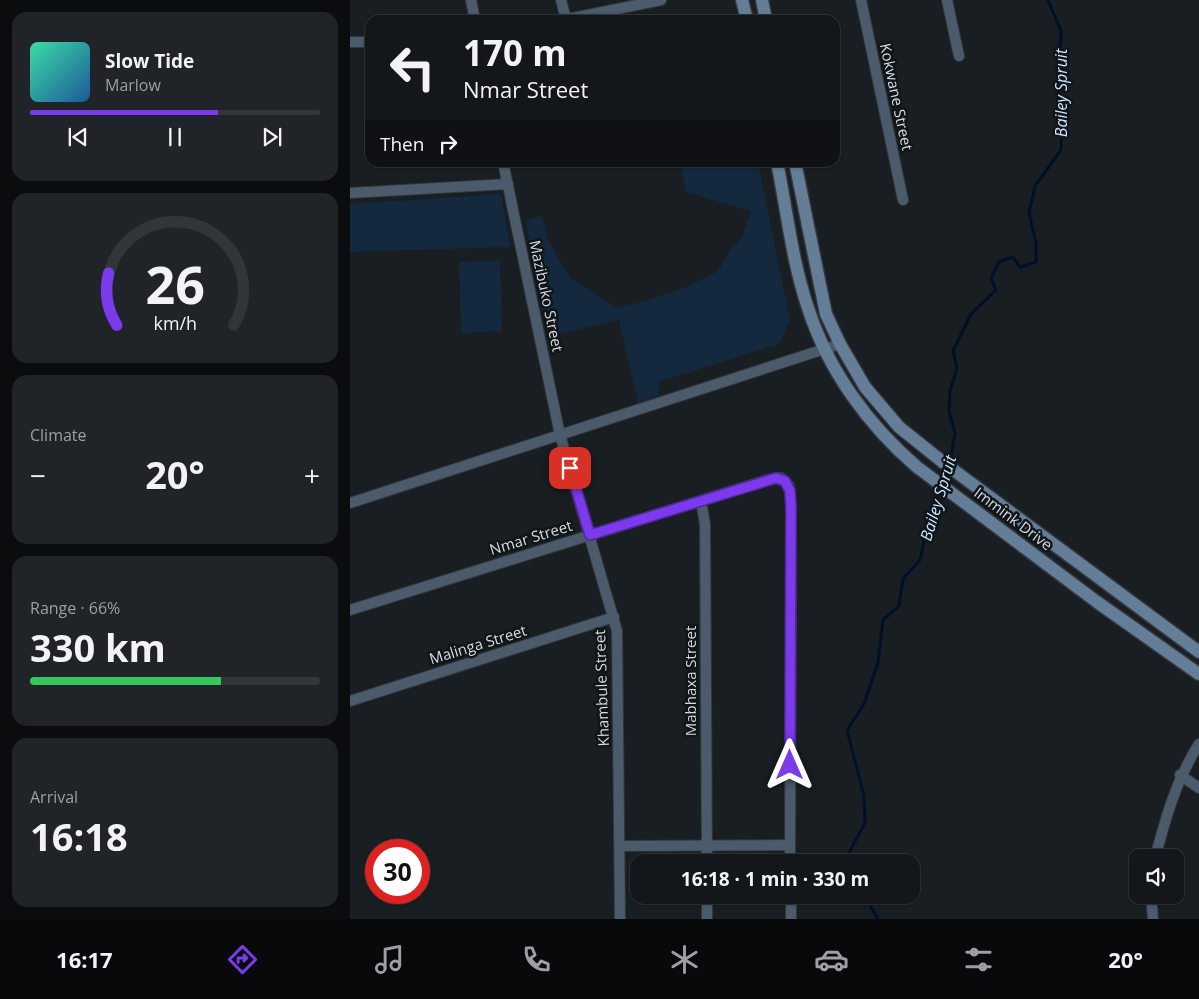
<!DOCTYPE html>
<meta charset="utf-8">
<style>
:root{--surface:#13161a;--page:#202327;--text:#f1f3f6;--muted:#9d9fa2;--line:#323539;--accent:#7c3aed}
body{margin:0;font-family:"Open Sans",sans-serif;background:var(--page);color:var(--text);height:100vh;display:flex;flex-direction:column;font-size:19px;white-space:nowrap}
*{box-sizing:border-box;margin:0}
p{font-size:16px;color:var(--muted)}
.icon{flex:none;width:28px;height:28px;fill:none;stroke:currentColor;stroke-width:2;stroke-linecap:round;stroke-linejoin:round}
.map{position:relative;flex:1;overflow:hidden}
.drawer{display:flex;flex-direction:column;gap:12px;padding:12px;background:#0a0c0e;width:350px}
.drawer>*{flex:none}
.guide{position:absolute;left:15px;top:15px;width:475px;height:152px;border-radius:15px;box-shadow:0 1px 4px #0004,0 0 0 1px var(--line);background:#13161a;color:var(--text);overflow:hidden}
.controls{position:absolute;left:779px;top:849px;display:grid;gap:10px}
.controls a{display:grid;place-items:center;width:55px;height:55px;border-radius:10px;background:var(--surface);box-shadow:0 1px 4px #0004,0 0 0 1px var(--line);font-size:25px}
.speed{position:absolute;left:15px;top:839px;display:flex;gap:10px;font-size:25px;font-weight:700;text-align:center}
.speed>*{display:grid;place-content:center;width:65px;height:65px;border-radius:50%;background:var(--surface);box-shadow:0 1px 4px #0004,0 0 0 1px var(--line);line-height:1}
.speed .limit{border:8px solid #d22;background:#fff;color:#111}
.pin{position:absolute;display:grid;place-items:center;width:42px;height:42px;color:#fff;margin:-21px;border-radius:10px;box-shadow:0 2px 8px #0006}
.me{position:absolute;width:55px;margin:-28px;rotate:0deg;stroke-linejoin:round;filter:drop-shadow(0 0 4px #0008)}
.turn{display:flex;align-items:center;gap:18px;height:105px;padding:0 15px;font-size:22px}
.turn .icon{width:65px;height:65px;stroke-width:2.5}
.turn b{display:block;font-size:35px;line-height:42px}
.then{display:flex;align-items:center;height:48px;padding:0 15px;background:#0003;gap:10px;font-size:19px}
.big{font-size:38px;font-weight:700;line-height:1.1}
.drawer .tile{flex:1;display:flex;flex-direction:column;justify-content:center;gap:8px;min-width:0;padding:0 18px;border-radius:15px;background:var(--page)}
.drawer .dial{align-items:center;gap:0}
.dial svg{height:130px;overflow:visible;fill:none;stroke:var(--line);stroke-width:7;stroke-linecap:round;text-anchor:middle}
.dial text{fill:var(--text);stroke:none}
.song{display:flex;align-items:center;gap:15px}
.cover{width:60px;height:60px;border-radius:8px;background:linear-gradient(135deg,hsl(160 70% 55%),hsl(210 70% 35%))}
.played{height:5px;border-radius:2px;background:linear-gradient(90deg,var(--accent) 65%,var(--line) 65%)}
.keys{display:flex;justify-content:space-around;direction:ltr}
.heat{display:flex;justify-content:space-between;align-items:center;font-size:28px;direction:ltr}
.charge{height:8px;border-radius:4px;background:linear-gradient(90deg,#34c759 66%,var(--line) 0)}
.trip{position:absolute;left:280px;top:854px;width:290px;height:50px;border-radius:15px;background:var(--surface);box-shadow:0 1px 4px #0004,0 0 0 1px var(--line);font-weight:700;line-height:50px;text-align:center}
.tab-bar{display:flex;height:80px;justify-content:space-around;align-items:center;background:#08090a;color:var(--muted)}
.tab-bar .icon{width:35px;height:35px}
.tab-bar .active{color:var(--accent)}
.tab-bar b{font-size:22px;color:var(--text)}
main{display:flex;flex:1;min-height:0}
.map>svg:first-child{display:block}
.green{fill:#14293e}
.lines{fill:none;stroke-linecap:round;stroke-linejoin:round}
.stream{stroke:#001028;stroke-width:3}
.street-casing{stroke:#34383d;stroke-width:12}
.secondary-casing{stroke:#34383d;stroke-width:15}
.street{stroke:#4b5b6b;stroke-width:10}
.secondary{stroke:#647e98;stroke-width:12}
.route-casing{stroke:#51269a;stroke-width:12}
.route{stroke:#7c3aed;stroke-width:9}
.labels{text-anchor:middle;stroke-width:5;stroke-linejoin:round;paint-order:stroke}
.street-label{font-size:15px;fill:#d7dbde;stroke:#10151a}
.water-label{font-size:16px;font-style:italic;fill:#cfe7ff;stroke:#10151a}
</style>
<main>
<section class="drawer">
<div class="tile">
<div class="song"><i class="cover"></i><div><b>Slow Tide</b><p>Marlow</p></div></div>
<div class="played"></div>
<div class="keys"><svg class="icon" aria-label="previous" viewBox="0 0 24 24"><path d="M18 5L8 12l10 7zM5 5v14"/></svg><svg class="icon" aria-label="pause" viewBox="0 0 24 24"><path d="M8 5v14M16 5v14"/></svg><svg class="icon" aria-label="next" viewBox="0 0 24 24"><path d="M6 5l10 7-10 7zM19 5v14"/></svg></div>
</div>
<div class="tile dial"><svg viewBox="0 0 100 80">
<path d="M14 69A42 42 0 1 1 86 69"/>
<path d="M14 69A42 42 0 0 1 9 37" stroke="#7c3aed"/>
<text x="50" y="56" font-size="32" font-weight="700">26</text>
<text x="50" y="72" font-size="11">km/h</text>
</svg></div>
<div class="tile"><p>Climate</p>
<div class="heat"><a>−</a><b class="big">20°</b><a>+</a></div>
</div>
<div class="tile"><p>Range · 66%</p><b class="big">330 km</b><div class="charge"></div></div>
<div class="tile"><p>Arrival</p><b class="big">16:18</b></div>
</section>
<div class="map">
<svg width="849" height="919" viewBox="0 0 849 919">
<rect width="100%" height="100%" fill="#191e23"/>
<g class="green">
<polygon points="330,163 408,163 440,320 429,344 308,382 309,395 288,403 269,320 200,336 182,261 176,221 192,215 197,238 220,278 267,308 292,302 332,289 368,271 380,251 392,238 401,211 336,192"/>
<polygon points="151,194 160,247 0,252 0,204"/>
<polygon points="150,260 152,331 111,333 109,262"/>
</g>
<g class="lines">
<g class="stream">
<polyline points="600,462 605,433 599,411 600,391 607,368 603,351 621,314 646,290 641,278 649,262 663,257 670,267 686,262 686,243 679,213 685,186 711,150 712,131 708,104 711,31 698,0"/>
<polyline points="496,862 495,860 515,823 514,796 497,730 514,704 528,663 533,620 549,606 553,579 570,560 578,522 590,489"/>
<polyline points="514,895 528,919"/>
</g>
<g class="street-casing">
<g id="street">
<polyline points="121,0 125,20"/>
<polyline points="211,0 216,19"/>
<polyline points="511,0 553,200"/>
<polyline points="597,0 609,56"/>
<polyline points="213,20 311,0"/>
<polyline points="0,42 20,42"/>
<polyline points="153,162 210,435 267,631 270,919"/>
<polyline points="0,193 158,184"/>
<polyline points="351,501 355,524 357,862"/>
<polyline points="0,503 490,344"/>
<polyline points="0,610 417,480 431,478 439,486 441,506 440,862"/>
<polyline points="0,701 264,617"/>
<polyline points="830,775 849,788"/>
<polyline points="270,846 440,845"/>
<path d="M805,858C816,817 826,780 849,744"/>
<polyline points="357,895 357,919"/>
<polyline points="441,895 441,919"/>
<polyline points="801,895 803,919"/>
</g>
</g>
<g class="secondary-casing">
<g id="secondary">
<polyline points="392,0 397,20"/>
<polyline points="412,0 416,20"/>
<path d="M427,162C437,211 442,261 458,308C478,370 518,425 567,467L747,602L849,674"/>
<polyline points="445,162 476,314 490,344 515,387 549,427 594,463 849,652"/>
</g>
</g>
<use href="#street" class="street"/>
<use href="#secondary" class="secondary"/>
</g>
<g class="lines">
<g class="route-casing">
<polyline id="route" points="220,468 240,535 426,478 435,481 440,491 441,506 440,765"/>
</g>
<use href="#route" class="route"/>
</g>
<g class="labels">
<g class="street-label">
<text transform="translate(546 97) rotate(78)" y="5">Kokwane Street</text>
<text transform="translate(196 296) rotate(78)" y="5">Mazibuko Street</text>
<text transform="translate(663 519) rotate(37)" y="5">Immink Drive</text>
<text transform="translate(181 538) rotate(-17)" y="5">Nmar Street</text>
<text transform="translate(128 645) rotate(-17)" y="5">Malinga Street</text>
<text transform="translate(341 681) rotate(-90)" y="5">Mabhaxa Street</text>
<text transform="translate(252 688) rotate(-92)" y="5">Khambule Street</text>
</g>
<g class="water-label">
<text transform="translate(711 93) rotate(-90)" y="6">Bailey Spruit</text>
<text transform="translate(588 498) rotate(-73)" y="6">Bailey Spruit</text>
</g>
</g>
</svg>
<div class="controls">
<a><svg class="icon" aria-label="sound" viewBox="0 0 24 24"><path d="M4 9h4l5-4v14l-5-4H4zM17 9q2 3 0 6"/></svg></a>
</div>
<div class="speed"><div class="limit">30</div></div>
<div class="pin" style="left:220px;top:468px;background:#d93025"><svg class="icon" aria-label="arrive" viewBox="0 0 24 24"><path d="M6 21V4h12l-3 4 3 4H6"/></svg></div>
<svg class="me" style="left:440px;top:765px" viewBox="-20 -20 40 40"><path d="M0-17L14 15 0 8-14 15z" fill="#7c3aed" stroke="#fff" stroke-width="4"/></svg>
<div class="trip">16:18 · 1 min · 330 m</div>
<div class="guide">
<div class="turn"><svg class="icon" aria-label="left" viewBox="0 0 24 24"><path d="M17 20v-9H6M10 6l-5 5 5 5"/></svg><div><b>170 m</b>Nmar Street</div></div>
<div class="then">Then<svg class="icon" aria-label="right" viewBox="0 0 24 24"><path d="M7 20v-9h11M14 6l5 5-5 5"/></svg></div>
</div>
</div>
</main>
<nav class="tab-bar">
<b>16:17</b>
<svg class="icon active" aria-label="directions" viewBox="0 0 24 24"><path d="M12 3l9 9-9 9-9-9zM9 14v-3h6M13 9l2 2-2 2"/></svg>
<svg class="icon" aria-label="music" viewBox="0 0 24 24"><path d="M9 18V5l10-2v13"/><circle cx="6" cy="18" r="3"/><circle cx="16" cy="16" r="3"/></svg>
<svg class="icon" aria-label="phone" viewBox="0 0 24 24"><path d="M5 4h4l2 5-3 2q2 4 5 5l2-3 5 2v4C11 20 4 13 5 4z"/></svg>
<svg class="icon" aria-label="climate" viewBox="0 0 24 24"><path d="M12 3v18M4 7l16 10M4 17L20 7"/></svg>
<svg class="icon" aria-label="car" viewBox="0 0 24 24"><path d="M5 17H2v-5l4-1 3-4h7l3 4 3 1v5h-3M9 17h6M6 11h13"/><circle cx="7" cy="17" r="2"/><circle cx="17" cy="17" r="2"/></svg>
<svg class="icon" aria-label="filters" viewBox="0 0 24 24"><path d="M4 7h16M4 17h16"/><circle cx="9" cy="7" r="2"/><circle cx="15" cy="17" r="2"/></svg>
<b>20°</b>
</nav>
